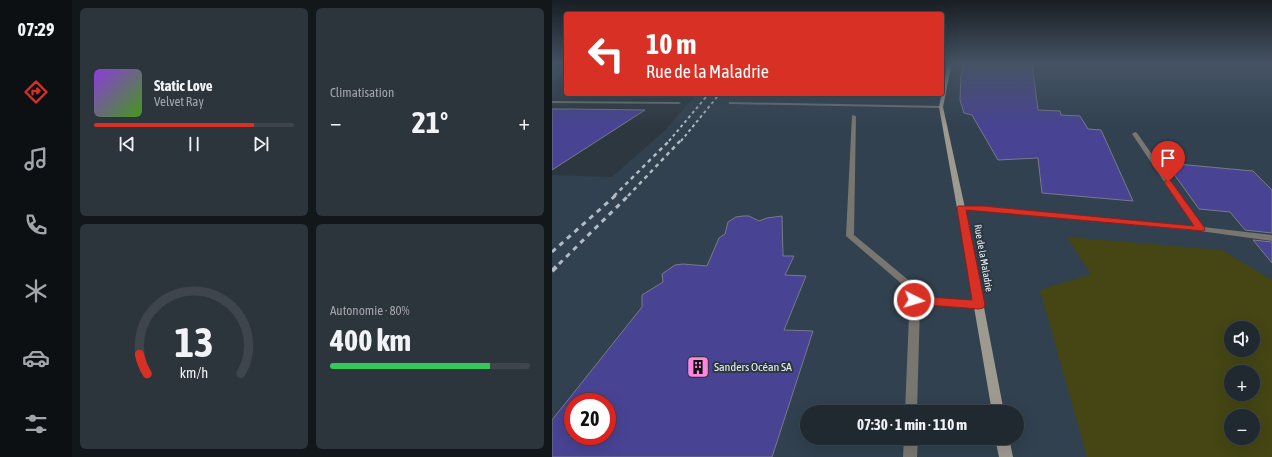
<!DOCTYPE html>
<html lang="fr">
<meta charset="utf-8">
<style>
:root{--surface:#212930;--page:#2d353c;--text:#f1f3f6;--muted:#a2a6ab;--line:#3e454c;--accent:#d93025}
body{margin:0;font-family:"Asap Condensed",sans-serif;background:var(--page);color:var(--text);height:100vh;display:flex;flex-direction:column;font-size:15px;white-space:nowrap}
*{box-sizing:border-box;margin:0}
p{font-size:13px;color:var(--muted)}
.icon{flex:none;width:22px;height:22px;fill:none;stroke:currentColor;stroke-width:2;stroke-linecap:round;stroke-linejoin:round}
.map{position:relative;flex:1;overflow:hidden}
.drawer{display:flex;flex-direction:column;gap:8px;padding:8px;background:#12171a;width:480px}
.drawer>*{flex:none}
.top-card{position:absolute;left:12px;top:12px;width:380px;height:84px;border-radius:4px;box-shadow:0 4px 16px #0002,0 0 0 1px var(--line);background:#d93025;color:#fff;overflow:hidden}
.tools{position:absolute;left:672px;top:321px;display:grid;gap:8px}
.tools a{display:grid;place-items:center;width:36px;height:36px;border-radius:50%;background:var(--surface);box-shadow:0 4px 16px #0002,0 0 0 1px var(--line);font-size:20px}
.speed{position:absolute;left:12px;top:393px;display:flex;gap:8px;font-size:20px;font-weight:700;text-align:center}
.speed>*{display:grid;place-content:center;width:52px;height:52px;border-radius:50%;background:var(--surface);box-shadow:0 4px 16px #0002,0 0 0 1px var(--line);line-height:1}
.speed .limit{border:6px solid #d22;background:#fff;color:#111}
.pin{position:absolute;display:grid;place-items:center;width:34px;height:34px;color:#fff;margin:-41px -17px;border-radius:50% 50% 50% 0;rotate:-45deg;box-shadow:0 0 4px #0007}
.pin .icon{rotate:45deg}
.me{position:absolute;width:44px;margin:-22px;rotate:95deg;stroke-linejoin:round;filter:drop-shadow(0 0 3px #0008)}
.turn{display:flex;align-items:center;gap:14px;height:84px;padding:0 16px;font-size:18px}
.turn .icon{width:52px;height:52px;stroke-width:2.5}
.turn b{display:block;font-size:28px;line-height:34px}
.big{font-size:30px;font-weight:700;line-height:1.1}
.drawer .widget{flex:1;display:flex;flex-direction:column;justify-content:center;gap:6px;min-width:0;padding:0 14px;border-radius:6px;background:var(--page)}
.drawer .dial{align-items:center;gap:0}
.dial svg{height:104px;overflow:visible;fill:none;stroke:var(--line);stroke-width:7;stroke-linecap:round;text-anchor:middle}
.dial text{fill:var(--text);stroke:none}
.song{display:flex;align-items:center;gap:12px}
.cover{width:48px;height:48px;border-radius:6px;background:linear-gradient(135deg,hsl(270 70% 55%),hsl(100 70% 35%))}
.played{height:4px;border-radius:2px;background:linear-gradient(90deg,var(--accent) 80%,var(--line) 80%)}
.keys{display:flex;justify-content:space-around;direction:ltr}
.heat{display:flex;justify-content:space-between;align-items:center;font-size:22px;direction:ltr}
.charge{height:6px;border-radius:3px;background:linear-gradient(90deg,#34c759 80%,var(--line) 0)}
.drawer .tiles{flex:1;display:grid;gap:8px;grid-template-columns:repeat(2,1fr)}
.trip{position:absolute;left:248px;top:405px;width:224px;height:40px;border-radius:20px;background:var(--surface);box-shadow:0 4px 16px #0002,0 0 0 1px var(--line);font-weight:700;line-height:40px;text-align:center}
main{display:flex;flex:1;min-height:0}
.tab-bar{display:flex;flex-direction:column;width:72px;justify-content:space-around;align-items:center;background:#0d1013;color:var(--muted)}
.tab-bar .icon{width:28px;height:28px}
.tab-bar .on{color:var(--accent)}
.tab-bar b{font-size:18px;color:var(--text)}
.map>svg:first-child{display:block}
.built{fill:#31414f;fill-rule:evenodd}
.green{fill:#454614;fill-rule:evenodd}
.building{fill:#484393;stroke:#797a89;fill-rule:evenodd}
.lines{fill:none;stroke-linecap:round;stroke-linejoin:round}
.lane{fill:#797670;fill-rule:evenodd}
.street{fill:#797670;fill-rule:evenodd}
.secondary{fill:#9f9a90;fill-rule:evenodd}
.rail-far4{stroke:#b3bbc2;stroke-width:1.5;stroke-dasharray:2.5 2.5;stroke-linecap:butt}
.rail-far3{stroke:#b3bbc2;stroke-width:2;stroke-dasharray:3 3;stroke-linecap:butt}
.rail-far2{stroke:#b3bbc2;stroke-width:2.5;stroke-dasharray:4 4;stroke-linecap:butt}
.rail-far1{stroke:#b3bbc2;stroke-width:3;stroke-dasharray:5 5;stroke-linecap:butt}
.rail{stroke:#b3bbc2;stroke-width:4;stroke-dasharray:6 6;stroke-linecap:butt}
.route{fill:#d93025;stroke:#8d1f18}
.labels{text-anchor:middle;stroke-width:4;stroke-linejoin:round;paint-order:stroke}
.street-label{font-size:10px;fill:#e9f0f6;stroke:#2c3740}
.near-poi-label{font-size:12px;fill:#e9f0f6;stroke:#2c3740;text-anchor:start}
</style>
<main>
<nav class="tab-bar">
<b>07:29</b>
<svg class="icon on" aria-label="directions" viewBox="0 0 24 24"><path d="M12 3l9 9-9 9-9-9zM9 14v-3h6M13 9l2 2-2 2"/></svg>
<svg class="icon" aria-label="music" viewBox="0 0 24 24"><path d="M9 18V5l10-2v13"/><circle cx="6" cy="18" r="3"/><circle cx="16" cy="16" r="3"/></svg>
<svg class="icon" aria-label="phone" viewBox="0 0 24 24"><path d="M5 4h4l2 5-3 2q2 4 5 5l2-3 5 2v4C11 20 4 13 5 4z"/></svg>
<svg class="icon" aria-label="climate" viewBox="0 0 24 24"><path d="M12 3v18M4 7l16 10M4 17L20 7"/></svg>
<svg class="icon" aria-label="car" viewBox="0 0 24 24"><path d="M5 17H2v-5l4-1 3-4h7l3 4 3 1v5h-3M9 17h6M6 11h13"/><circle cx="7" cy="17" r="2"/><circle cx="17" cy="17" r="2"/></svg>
<svg class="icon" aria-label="filters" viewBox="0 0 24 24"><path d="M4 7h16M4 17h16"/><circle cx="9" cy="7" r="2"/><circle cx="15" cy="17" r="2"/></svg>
</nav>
<section class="drawer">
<div class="tiles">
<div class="widget">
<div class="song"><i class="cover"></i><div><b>Static Love</b><p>Velvet Ray</p></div></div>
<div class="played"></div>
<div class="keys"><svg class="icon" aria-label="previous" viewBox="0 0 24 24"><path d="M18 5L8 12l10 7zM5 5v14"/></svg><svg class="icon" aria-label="pause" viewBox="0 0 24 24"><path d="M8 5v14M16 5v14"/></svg><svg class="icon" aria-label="next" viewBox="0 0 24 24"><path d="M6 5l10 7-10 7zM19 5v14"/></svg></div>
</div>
<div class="widget"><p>Climatisation</p>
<div class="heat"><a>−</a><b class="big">21°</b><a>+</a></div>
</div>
<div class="widget dial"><svg viewBox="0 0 100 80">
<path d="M14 69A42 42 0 1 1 86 69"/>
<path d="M14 69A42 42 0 0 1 8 54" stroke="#d93025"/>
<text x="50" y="56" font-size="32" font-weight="700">13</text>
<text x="50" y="72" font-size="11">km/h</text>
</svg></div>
<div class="widget"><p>Autonomie · 80%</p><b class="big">400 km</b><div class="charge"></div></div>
</div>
</section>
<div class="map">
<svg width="720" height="457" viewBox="0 0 720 457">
<rect width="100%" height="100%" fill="#2c3740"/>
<g class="built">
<polygon points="0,63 14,63 14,74 0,80"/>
<path d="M390,63H720V457H0V175L60,177L111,132L145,94H390ZM679,328H701V350H679ZM679,372H701V394H679ZM21,402H55V436H21ZM255,412H465V438H255ZM679,416H701V438H679Z"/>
</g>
<path class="green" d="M515,237L670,250L720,280V457H535L488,290L539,274ZM679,328H701V350H679ZM679,372H701V394H679ZM679,416H701V438H679Z"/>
<g class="building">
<polygon points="412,63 480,64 486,110 508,111 509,115 528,116 536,129 549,130 581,201 490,193 486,158 446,160 420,115 412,113 408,100 409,75"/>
<polygon points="0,109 18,109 93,110 0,170"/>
<polygon points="614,163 701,171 720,190 720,233 693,230 678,212 647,209"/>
<path d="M191,216H197L207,221L215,218L230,216L231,256H242L233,275L254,276L232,330L261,331L220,457H0V420L90,307V295L111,282L110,274L123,265L131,264L155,266L167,238L173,234L176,222L184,217ZM21,402H55V436H21Z"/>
<polygon points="701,240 720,242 720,263"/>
</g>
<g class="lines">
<g class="lane">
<polygon points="300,115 304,116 302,235 366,288 368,290 368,297 427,301 431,302 432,305 431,308 427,309 368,304 365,412 353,412 358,291 294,236"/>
<polygon points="352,438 366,438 365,457 351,457"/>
</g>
<g class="street">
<polygon points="0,101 127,102 129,103 127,104 0,103"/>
<polygon points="177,102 389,106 391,107 389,108 179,104 177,104"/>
<polygon points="583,132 585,133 651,227 720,235 720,241 648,231 431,210 409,210 405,208 409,206 431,206 642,226 580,134"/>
</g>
<g class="secondary">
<polygon points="396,63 400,63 391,107 413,208 452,412 440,412 405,208 387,107"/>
<polygon points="443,438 457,438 461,457 447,457"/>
</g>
<g class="rail-far4">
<polyline points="153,98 156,94"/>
<polyline points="164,98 167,94"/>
</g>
<g class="rail-far3">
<polyline points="117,141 154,97"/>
<polyline points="129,141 165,97"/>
</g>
<g class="rail-far2">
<polyline points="62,196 118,140"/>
<polyline points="76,196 129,140"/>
</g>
<g class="rail-far1">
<polyline points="0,252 64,195"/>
<polyline points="7,264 77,195"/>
</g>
<polyline class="rail" points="0,271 8,263"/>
</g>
<linearGradient id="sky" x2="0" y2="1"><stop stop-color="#181e23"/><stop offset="0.5" stop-color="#455364"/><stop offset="1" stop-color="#455364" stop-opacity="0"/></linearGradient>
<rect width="720" height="127" fill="url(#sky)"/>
<polygon class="route" points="616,179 618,180 652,227 653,229 652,231 414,210 433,305 431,308 427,309 362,304 359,303 357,300 359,297 362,296 420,300 405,208 406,206 431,206 642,226 612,182"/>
<defs>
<g id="building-square" transform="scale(1.15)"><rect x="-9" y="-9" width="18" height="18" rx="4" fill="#fe85e0" stroke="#2c3740"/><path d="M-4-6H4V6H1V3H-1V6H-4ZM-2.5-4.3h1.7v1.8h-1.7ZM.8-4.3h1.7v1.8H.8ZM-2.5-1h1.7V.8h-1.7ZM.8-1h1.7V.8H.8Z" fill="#111"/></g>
</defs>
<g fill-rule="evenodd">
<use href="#building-square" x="146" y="367"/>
</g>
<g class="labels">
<g class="street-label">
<text transform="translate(432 258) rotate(80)" y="4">Rue de la Maladrie</text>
</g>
<g class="near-poi-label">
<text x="162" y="371">Sanders Océan SA</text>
</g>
</g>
</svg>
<div class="tools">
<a><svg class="icon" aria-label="sound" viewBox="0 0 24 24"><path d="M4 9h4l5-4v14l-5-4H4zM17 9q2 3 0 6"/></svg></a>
<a>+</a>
<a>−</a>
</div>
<div class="speed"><div class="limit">20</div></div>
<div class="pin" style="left:616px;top:182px;background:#d93025"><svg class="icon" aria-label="arrive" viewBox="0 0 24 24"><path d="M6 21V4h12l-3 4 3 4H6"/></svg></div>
<svg class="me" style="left:362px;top:300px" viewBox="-20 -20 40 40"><circle r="17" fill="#d93025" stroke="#fff" stroke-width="3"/><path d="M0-11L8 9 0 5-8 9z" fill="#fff"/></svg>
<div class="trip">07:30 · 1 min · 110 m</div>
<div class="top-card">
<div class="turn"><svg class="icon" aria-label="left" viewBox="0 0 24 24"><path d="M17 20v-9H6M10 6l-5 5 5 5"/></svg><div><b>10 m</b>Rue de la Maladrie</div></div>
</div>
</div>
</main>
